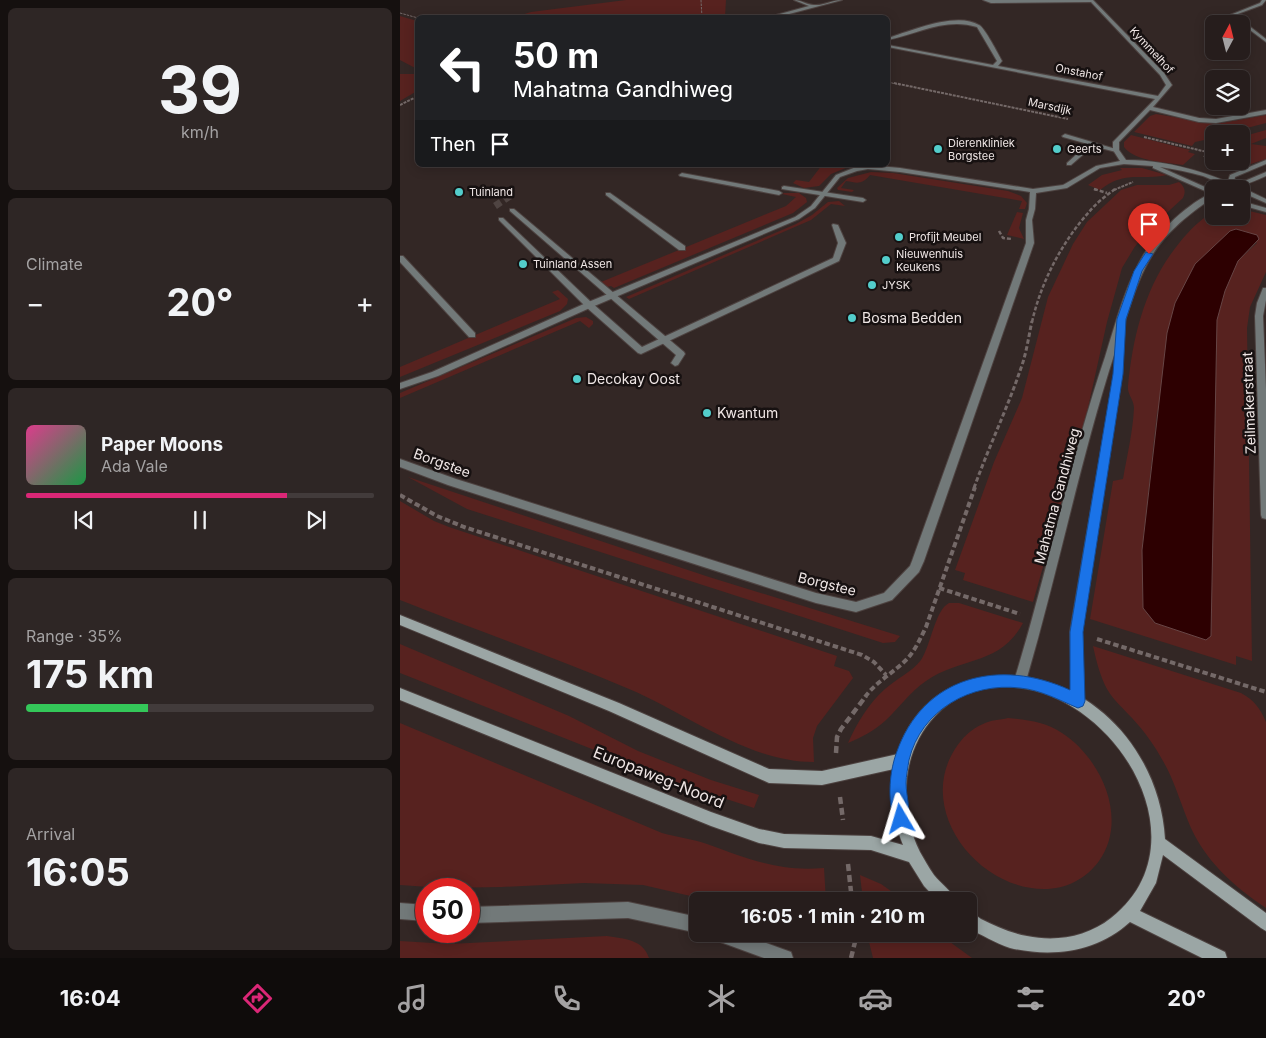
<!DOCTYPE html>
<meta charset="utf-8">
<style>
:root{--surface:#261d1c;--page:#2e2625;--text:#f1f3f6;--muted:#a4a2a3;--line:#423b3b;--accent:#db2777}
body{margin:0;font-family:Inter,sans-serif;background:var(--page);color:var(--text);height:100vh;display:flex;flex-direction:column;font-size:19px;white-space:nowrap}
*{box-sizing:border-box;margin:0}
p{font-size:16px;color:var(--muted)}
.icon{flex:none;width:28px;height:28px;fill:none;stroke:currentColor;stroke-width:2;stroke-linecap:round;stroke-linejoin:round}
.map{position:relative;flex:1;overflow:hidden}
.details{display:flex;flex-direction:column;gap:8px;padding:8px;background:#15100f;width:400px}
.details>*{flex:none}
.banner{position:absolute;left:15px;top:15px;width:475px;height:152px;border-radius:8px;box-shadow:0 2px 12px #0003,0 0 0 1px var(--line);background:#202124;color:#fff;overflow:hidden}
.needle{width:32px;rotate:7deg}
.controls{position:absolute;left:805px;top:15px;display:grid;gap:10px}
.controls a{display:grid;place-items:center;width:45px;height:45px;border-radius:8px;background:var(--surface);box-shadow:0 2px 12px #0003,0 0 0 1px var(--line);font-size:25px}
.speed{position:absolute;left:15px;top:878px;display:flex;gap:10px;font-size:25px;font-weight:700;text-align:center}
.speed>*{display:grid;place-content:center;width:65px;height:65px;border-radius:50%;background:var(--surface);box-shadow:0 2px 12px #0003,0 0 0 1px var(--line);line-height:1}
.speed .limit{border:8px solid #d22;background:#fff;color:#111}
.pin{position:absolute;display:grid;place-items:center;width:42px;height:42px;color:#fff;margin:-51px -21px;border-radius:50% 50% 50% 0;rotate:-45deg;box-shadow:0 0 5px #0007}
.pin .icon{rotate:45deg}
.me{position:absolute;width:55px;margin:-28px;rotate:353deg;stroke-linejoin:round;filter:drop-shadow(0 0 4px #0008)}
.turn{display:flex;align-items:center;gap:18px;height:105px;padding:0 15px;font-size:22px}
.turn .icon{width:65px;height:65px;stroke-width:2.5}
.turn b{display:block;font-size:35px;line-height:42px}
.then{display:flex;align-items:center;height:48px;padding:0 15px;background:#0003;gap:10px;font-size:19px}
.big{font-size:38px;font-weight:700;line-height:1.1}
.details .tile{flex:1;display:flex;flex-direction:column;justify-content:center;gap:8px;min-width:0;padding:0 18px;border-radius:8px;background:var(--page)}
.details .dial{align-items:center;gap:0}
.dial b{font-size:65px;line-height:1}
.song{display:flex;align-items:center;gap:15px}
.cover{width:60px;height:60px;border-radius:8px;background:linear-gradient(135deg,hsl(330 70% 55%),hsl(140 70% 35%))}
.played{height:5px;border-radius:2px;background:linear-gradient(90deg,var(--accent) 75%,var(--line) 75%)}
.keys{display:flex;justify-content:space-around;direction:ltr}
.heat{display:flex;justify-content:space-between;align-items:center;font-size:28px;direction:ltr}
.charge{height:8px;border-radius:4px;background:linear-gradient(90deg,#34c759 35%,var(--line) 0)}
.trip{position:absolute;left:289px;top:892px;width:288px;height:50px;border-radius:8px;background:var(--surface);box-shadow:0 2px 12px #0003,0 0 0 1px var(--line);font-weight:700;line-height:50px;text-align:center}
.menu{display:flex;height:80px;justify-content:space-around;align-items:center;background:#0f0c0b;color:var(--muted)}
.menu .icon{width:35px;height:35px}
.menu .active{color:var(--accent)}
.menu b{font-size:22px;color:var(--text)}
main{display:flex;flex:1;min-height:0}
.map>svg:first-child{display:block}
.green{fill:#57221f;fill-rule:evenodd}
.water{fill:#2d0001;stroke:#674545}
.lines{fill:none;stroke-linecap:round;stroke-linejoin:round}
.pedestrian-tunnel{stroke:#4f4442;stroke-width:7;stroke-dasharray:7 4;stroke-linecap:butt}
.service-casing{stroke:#4d4240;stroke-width:2}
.pedestrian-casing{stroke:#4d4240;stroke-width:2}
.minor-casing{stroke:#4d4240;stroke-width:2}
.tertiary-casing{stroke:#4d4240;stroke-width:2}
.secondary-casing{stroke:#4d4240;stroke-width:2}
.path-far5{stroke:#746968;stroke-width:1;stroke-dasharray:2.5 1;stroke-linecap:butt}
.path-far4{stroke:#746968;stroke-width:2;stroke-dasharray:3 1;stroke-linecap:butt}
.path-far3{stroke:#746968;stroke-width:2.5;stroke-dasharray:4 2;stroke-linecap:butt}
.path-far2{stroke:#746968;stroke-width:3;stroke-dasharray:4.5 2.5;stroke-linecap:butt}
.path-far1{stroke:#746968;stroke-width:4;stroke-dasharray:5.5 3;stroke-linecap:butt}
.path{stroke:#746968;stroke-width:4.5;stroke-dasharray:7 4;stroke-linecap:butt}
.service{fill:#727979;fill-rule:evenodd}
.pedestrian{fill:#727979;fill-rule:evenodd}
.minor{fill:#727979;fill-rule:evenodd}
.tertiary{fill:#727979;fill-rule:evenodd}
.secondary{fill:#9ba6a5;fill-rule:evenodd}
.route{fill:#1a73e8;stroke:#114b97}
.poi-dot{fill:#53cdcb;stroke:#171111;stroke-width:2}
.labels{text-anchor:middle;stroke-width:5;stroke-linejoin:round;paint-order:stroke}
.far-street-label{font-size:11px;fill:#efe6e5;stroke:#171111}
.far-poi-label{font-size:11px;fill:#efe6e5;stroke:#171111;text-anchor:start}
.poi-label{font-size:14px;fill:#efe6e5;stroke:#171111;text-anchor:start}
.street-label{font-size:14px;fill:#efe6e5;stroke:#171111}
.near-street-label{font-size:16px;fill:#efe6e5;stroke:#171111}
</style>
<main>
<section class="details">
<div class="tile dial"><b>39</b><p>km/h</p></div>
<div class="tile"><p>Climate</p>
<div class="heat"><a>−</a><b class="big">20°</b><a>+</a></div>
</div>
<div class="tile">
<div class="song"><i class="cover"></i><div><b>Paper Moons</b><p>Ada Vale</p></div></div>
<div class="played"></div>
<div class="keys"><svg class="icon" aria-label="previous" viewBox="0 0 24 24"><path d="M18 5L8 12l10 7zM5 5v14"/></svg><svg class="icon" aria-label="pause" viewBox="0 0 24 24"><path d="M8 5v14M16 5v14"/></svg><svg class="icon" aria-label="next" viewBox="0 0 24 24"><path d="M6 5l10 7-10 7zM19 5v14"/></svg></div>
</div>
<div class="tile"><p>Range · 35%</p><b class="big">175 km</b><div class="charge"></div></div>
<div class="tile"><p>Arrival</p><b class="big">16:05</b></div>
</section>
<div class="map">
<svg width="866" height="958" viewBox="0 0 866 958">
<rect width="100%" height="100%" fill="#332725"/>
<g class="green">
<polygon points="226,0 326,0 325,17 118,16 131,12"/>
<polygon points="0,16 17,21 17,69 0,60"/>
<polygon points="0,74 18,74 17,91 0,101"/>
<polygon points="756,114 816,124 866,115 866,123 824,134 814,134 814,138 795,142 792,146 734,132 750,116"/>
<polygon points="866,130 866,138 851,144 866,146 866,159 833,170 809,160 814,152 814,161 841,161 841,137"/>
<path d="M731,135L790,150L788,152L795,154L783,165C765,162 736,162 724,147V142Z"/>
<polygon points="422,165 453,165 431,174 419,186 404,188 393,183 396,180 409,182"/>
<path d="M720,168H742L767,175C739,181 726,170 700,190L688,185L702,175L722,170Z"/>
<path d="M471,172L493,173L608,191L621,196L627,203L625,209H619L622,201L470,175C462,185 457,183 446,181L441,188L454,190L452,192L438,190L437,188L448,178Z"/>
<path d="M779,182C785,187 786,191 783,198L746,232L734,248L722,268L707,322L687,412L633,602L563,580L565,573L555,570L594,462L622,398L648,297L673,244L687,222L721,190L737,185H769Z"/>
<polygon points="384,193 399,193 406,198 407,202 393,213 214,288 211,286 207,287 201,282 386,206 396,197 382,194"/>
<polygon points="439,201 445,206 431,204 411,220 229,299 226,297 396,224 412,215 428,202"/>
<path d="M841,209L866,215V272L850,307L847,328L852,661L836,656V665L690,619L713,481L723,479C727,456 733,431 734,408C734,400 727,394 728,386C733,334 746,283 780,242C789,231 800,219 814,212V216H841ZM845,231L857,243L838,261L825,291L817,320L811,636L755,623L743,608L742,550L757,412Z"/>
<polygon points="617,212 623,213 619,228 624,239 607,235"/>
<polygon points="158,290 168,299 167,304 160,311 0,377 0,367 160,299 152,292"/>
<polygon points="186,317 193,321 193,324 189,328 180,321 0,398 0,393 176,318"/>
<polygon points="8,477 309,577 500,636 495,642 483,643 67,509"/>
<path d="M0,501L34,521L49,527L437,656L434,666L449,671L453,678L417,726L413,738L414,762C348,762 288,714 229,689C154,657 76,630 0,600Z"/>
<path d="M549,603H559L623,623C600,666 562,656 526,681C510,692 499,708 485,721C474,731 462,737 448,743C457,723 469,703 485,689C496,679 512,672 521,660C531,645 535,610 549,603Z"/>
<polygon points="0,644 169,716 238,751 311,780 359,795 354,808 280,784 0,673"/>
<path d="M693,646L841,693C854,700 860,708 866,722V908C833,886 803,859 788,821C780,801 774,780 763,761C755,746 744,731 732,718C723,708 714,701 707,689C700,676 696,660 693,646Z"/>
<path d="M608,718C627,720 646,722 662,733C701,758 729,819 699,861C686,879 666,889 644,889C577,889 516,810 555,749C562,738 571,729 583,724C590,720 600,720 608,718Z"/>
<path d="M0,723L262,833C277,837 293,839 307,844C349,859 378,872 424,868L426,901H312L243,885L184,883L101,887L43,888L0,885Z"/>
<polygon points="460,875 481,884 505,901 463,901"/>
<polygon points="467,934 539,934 572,958 473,958"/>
<path d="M207,936C224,939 243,939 249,958H0V941L49,944Z"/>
</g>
<polygon class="water" points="836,229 857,235 859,239 838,261 825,291 817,320 811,636 806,640 755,623 743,608 742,550 767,333 775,303 795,264 830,231"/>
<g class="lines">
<polyline class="pedestrian-tunnel" points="95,206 110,196"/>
<g class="service-casing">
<g id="service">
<polygon points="665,134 719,150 716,152 693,146 671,165 667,165 667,163 688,144 663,137 662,136"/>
<polygon points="384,186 463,198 466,200 463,202 382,189 382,187"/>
<polygon points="99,218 103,218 192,303 242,347 433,258 438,243 432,225 433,224 438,225 446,243 439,261 241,354 238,353 186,307 99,220"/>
</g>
</g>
<g class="pedestrian-casing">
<g id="pedestrian">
<polygon points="282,173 379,191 382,193 379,195 280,176 279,175"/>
<polygon points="206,193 210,193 285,246 285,250 279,250 206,195"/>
<polygon points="110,209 114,209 284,352 285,354 278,365 275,366 271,363 276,355 110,211"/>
<polygon points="0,256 3,256 75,333 75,337 69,337 0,262"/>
</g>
</g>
<g class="minor-casing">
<g id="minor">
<path d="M394,0C401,0 407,5 414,5C423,6 433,0 442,0L374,18H365L409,6Z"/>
<path d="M583,0H693L764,73L772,85L753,107L799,118L816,119L866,110V114L816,123L799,122L750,110L719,142V150L726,160C775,160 822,177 866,199V203L841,192V189C828,189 816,181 803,176C789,172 774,169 760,167L814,191V195L812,194L753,168V166L724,164L700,168L667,188L636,193L635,209L632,220L634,243L524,561L519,572L492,600L456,612L416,603L48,485L0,467V459L56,479L416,593L456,602L484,593L510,566L512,561L626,243V220L629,209L630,192L500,172L468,169L457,171L440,177L415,208L399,219L192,307L38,376L0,389V383L32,372L186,303L395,217L411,206L436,175L456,167L468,165L500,168L633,189L663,185L696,166L720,161L713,150V142L755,99L488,47V45L593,65L597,61L577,27C546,17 517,34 488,40V38C510,31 557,11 579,25C585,28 598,54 602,61L598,66L758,96L766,85L760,75L691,2L591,3Z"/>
<polygon points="862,0 866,0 862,5 835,15 866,39 866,42 830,15 860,3"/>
<polygon points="841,201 866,208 866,212 841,205"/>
<polygon points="863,288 866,288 866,300 863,316 866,389 866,519 862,518 861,515 855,316 857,303"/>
<polygon points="228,902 298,917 298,933 228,918 69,923 69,907"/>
<polygon points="0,903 26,905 26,921 0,919"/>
<polygon points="313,934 341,934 391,952 393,958 364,958 315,940"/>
</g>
</g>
<g class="tertiary-casing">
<g id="tertiary">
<path d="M866,160V164L835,177L834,183L847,180L866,172V176C851,183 835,189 819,189L827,184L830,175Z"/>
<path d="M814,192V197C753,238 743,263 722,331L724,333L722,374L682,632L684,701L683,705L678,707L673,705L672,701L670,632L714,374L715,352C680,460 658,572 626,681L624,685L620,687L616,685L614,681C647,574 669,463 705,357C716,322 725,286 744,254C758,232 789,202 814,192Z"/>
</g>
</g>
<g class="secondary-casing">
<path id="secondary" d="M0,615L219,703L369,769L422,771L498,754C504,727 525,700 551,688C581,673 615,672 647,682C715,703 761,768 765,839L866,913V931L861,928L763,855L756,883L740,911L825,952L827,958H802L730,922C697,952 653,958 610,948C595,943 582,935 568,928V910C573,912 576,916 581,919C595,926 610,933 627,936C656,942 687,937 711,918C806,844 717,695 614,687C584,685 556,693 535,716C501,752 498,808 520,852C524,859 529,868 534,875C541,884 551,890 556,901H538L524,886L509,862L471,850L384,848L359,843L311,826L0,700V688L311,812L359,829L384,834L471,836L503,845C494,822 488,794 494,769L422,785L369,783L209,711L0,625Z"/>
</g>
<g class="path-far5">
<polyline points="301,0 302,18"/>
<polyline points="0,13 18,18"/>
<polyline points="488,82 500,85"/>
</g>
<g class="path-far4">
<polyline points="494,83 668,119"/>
<polyline points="0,105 18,96"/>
<polyline points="744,137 807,152"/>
<polyline points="804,157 814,147"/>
<polyline points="694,189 697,190"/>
<polyline points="714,190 733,182"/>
</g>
<g class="path-far3">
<polyline points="694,189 707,193"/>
<polyline points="599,231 603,238 612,239"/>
<path d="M632,322C641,282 662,242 689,212C696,203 706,196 715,189"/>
</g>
<path class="path-far2" d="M574,488C589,446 609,405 623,362C627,349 629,335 632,321"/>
<g class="path-far1">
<polyline points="0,495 37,516 64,527 462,655 474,662 486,675"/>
<polyline points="539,588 620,614"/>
<polyline points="697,639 866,692"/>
<path d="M465,697C476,682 493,673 506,660C515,651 520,639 526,627L575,487"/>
</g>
<g class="path">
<polyline points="436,753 437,737 441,729 466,696"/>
<polyline points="440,797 443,820"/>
<polyline points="448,864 452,901"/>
<polyline points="451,958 455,942 454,934"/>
</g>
<use href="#service" class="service"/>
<use href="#pedestrian" class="pedestrian"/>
<use href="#minor" class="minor"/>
<use href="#tertiary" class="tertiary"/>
<use href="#secondary" class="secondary"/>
</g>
<path class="route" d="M746,252L753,254L742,271L726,319L723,374L683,632L685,701L683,706L678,708C659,700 641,690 620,688C571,682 521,710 509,760C508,767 506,776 506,783C506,797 512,812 507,825L501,827L496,825C487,804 489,774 496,754C523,675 600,658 670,690V632L713,374L717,319L734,271Z"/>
<g class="poi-dot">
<circle cx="538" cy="149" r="5"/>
<circle cx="657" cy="149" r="5"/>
<circle cx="59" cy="192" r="5"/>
<circle cx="499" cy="237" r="5"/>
<circle cx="486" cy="260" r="5"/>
<circle cx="123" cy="264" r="5"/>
<circle cx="472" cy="285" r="5"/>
<circle cx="452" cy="318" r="5"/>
<circle cx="177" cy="379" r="5"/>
<circle cx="307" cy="413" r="5"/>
</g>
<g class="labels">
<g class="far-street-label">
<text transform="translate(752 50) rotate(47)" y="4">Kymmelhof</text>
<text transform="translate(679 72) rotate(11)" y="4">Onstahof</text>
<text transform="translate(650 106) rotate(12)" y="4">Marsdijk</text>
</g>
<g class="far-poi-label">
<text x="548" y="147">Dierenkliniek<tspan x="548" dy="13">Borgstee</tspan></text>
<text x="667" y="153">Geerts</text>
<text x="69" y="196">Tuinland</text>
<text x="509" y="241">Profijt Meubel</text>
<text x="496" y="258">Nieuwenhuis<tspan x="496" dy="13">Keukens</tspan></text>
<text x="133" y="268">Tuinland Assen</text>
<text x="482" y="289">JYSK</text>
</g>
<g class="poi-label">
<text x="462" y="323">Bosma Bedden</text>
<text x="187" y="384">Decokay Oost</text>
<text x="317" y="418">Kwantum</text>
</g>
<g class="street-label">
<text transform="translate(849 403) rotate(-92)" y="5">Zeilmakerstraat</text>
<text transform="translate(42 463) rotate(20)" y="5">Borgstee</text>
<text transform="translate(657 496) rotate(-75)" y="5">Mahatma Gandhiweg</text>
<text transform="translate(427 584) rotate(14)" y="5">Borgstee</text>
</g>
<g class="near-street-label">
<text transform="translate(259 777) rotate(22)" y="6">Europaweg-Noord</text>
</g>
</g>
</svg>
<div class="controls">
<a><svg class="needle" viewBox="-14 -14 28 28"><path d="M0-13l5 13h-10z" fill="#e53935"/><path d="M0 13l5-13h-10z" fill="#a4a2a3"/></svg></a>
<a><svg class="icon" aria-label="layers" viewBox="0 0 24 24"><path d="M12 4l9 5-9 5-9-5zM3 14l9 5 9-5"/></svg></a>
<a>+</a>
<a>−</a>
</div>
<div class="speed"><div class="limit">50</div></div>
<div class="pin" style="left:749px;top:254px;background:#d93025"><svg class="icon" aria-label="arrive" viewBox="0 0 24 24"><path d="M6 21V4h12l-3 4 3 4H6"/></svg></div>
<svg class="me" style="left:501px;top:819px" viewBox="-20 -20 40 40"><path d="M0-17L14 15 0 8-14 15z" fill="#1a73e8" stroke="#fff" stroke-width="4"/></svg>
<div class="trip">16:05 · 1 min · 210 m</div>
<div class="banner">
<div class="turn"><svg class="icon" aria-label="left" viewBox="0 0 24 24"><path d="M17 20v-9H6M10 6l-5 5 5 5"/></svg><div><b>50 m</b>Mahatma Gandhiweg</div></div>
<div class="then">Then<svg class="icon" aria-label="arrive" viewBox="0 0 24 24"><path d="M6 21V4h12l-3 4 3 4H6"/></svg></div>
</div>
</div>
</main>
<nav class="menu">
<b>16:04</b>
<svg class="icon active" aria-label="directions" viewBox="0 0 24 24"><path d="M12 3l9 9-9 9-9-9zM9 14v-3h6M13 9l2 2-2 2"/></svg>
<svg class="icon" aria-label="music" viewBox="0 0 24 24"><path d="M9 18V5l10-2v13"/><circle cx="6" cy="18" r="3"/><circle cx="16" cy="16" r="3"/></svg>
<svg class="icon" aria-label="phone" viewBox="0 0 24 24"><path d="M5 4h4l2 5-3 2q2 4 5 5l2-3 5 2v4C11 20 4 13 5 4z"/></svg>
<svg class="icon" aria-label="climate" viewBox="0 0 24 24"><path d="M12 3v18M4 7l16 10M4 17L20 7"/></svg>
<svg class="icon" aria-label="car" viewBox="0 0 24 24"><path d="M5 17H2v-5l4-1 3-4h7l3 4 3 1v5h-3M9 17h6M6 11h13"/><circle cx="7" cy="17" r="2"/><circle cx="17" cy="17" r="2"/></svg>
<svg class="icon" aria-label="filters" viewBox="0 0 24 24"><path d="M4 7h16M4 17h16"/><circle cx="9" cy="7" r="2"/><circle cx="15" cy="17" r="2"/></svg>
<b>20°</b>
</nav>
